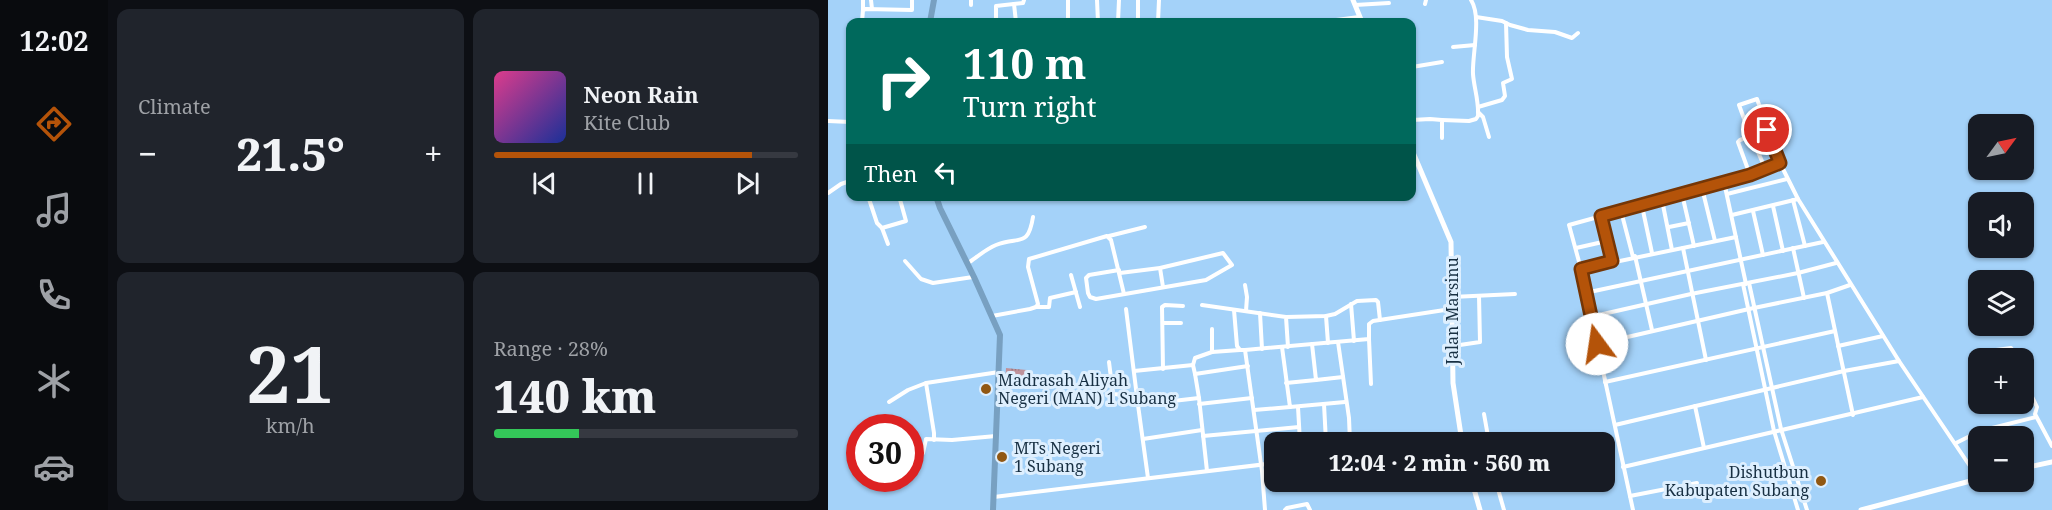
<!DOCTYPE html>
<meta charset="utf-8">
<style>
:root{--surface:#171b24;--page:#20242c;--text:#f1f3f6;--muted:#9ea1a6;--line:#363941;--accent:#b45309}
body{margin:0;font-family:"Noto Serif",serif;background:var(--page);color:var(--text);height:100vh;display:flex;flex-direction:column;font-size:22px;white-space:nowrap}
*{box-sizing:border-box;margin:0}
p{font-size:20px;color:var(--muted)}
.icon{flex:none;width:33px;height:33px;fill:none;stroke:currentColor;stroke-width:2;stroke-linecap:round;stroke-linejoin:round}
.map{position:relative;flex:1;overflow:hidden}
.side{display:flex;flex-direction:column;gap:9px;padding:9px;background:#0d0f14;width:720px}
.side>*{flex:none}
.top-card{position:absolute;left:18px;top:18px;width:570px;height:183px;border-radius:12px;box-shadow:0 2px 4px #0004;background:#00695c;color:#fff;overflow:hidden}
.needle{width:39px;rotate:57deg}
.controls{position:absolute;left:1140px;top:114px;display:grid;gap:12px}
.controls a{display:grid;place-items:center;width:66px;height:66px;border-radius:12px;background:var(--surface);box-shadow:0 2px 4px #0004;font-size:30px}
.speed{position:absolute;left:18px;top:414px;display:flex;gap:12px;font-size:30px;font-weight:700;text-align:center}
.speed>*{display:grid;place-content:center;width:78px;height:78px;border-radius:50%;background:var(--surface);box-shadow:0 2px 4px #0004;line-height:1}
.speed .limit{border:9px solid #d22;background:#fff;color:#111}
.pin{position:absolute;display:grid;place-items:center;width:51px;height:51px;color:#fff;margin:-26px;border:3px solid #fff;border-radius:50%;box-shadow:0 2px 6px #0007}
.me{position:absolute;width:66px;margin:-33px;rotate:346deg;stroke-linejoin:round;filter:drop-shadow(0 0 4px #0008)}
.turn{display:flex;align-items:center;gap:21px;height:126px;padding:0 18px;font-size:27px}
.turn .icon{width:78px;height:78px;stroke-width:2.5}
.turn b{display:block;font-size:42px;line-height:51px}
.then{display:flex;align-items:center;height:57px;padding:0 18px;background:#0003;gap:12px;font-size:22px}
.big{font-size:45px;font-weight:800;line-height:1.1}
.side .tile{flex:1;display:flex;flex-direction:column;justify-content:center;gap:9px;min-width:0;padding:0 21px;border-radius:12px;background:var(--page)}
.side .dial{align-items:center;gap:0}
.dial b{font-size:78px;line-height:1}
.song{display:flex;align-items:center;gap:18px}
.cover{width:72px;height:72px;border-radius:9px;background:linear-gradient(135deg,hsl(330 70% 55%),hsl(230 70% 35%))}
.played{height:6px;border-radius:3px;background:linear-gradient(90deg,var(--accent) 85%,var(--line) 85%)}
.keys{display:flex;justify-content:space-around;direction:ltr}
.heat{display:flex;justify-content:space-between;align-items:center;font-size:33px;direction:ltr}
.charge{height:9px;border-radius:4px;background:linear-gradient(90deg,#34c759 28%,var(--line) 0)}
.side .tiles{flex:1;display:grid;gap:9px;grid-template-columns:repeat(2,1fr)}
.trip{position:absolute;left:436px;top:432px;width:351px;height:60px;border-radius:12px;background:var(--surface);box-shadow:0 2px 4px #0004;font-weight:800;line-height:60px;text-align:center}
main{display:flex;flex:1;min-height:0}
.tabs{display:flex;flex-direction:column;width:108px;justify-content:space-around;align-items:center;background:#090b0e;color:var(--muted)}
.tabs .icon{width:42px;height:42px}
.tabs .on{color:var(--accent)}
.tabs b{font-size:27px;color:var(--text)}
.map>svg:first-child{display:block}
.park{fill:url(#park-tufts)}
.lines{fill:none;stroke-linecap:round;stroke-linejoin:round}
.street{stroke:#fff;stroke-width:4}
.secondary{stroke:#fff;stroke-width:5}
.primary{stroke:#78a0c1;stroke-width:6}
.route-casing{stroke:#753606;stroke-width:15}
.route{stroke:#b45309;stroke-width:10}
.poi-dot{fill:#915813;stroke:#deeffe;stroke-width:2}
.labels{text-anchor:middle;stroke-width:6;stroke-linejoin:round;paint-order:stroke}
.street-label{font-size:16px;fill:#172f42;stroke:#deeffe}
.poi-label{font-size:16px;fill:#172f42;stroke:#deeffe;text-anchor:start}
</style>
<main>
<nav class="tabs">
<b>12:02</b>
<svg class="icon on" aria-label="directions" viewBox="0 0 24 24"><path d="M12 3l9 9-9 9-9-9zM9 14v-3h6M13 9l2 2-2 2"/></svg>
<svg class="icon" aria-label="music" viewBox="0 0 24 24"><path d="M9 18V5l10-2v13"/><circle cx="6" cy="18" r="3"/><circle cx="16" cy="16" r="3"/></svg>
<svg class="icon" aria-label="phone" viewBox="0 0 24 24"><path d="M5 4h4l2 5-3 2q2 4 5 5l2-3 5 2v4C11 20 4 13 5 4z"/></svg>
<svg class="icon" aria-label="climate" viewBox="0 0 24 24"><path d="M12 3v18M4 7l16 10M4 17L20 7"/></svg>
<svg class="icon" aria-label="car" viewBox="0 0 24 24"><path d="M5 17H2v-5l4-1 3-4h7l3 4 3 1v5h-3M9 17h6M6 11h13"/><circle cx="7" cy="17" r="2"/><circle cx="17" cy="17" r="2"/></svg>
</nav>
<section class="side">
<div class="tiles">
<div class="tile"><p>Climate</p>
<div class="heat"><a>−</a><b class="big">21.5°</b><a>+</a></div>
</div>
<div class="tile">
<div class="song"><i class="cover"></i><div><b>Neon Rain</b><p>Kite Club</p></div></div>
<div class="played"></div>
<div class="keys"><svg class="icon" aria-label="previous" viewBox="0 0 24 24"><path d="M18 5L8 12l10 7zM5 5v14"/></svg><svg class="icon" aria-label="pause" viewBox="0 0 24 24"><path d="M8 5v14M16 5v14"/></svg><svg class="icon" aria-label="next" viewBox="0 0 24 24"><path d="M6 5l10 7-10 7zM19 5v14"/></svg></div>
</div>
<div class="tile dial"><b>21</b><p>km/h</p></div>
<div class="tile"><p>Range · 28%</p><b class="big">140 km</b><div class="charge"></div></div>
</div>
</section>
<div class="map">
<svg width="1224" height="510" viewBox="0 0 1224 510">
<defs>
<pattern id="park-tufts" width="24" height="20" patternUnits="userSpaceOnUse" patternTransform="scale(1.5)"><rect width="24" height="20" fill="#bf929b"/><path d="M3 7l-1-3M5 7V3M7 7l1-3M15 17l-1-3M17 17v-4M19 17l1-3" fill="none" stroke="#9a7880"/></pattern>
</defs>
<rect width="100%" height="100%" fill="#a4d2f9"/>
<polygon class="park" points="178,368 199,370 199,384 177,383"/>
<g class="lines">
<g class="street">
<polyline points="35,0 35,10"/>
<polyline points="43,0 44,9"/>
<polyline points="143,0 143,5"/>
<polyline points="240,0 240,22"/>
<polyline points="269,0 270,22"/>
<polyline points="310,0 310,22"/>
<polyline points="186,4 188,22"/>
<polyline points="597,4 598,0"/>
<polyline points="527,5 561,3"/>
<polyline points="648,17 674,21 682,25 700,30 727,32 744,38 750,33"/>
<polyline points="34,22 35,10 38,9 84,10 84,0"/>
<polyline points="168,22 168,6 195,3 196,0"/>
<polyline points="290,22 291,0"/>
<polyline points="330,22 331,0"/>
<polyline points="493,22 531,17"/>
<polyline points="625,47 647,45"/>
<polyline points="584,67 614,62"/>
<polyline points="650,107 674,100 677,96 675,83 684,79 679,57 678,23"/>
<polyline points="650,112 655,117 661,137"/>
<polyline points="584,120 602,119 614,120 614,138"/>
<path d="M614,120L641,121L648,119L650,116C651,101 646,88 645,74C644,54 654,17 643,0"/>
<polyline points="0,121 22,122"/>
<polyline points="922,135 911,105 929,99 952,163 970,199 1071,361 1150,478"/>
<polyline points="922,175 910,142 912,140 923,136 937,168"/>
<polyline points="896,182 918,284"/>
<polyline points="874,188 887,241"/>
<polyline points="0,193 13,184 22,181"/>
<polyline points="854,194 866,246"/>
<polyline points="899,194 959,179"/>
<polyline points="40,196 49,223 54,228 78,221 71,196"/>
<polyline points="834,200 844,250"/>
<polyline points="965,200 977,246"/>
<polyline points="814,206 824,253"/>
<polyline points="945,206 955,251"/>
<polyline points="793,211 805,257"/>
<polyline points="925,211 935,255"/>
<polyline points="904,215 970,199"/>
<polyline points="773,217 784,261"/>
<polyline points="841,227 861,223"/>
<polyline points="54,228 60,244"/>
<polyline points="281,236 317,227"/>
<polyline points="748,248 779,241"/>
<polyline points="855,248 878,360"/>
<polyline points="965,248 976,298"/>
<polyline points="807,256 824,330"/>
<polyline points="77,261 93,279 105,283 145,277"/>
<path d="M140,263C149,257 158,249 168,245C192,236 200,248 205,217"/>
<polyline points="332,268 335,287"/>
<polyline points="753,269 908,237"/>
<polyline points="291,270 261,275 258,278 260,293 262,297 268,299 378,280 404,265 395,253 332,268 292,273"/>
<polyline points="243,275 252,307"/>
<polyline points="921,283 953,429 979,510"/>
<polyline points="915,284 946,431 970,510"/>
<polyline points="417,285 419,297 418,311"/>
<polyline points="757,293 995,242"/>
<polyline points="999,293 1025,415"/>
<polyline points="624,297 687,294"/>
<polyline points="523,304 526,341"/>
<polyline points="374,305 458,317 460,347"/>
<polyline points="208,307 221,307 222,298 248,292"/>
<polyline points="298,309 310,405"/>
<polyline points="406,310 409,346 412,350 417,350 541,339 541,324 545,321 623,309"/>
<polyline points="432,313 434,349"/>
<polyline points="164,316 202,309 208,307 210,304 200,267 201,259 279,236 283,240 296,294"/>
<polyline points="498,316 500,343"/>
<polyline points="458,317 498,316 507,314 529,301 548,300 550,302 552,320"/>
<polyline points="762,317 863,294 970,273 1008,263"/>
<polyline points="335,323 353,323"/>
<polyline points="541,339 543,384"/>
<polyline points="510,342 521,418 522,442"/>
<polyline points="484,344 488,380 515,377"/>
<polyline points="769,344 921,309 999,293 1022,285"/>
<polyline points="625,346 652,342 651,296"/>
<polyline points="1010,346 1055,336"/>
<polyline points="454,347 462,407 517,402"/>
<polyline points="417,350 434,471 437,510"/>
<polyline points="384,352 384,329"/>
<polyline points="1161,355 1168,350 1183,348 1190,358"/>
<polyline points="281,362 285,394 309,396"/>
<polyline points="365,365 367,358 384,352 412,350"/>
<polyline points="1196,367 1199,374 1196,380 1209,407 1207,414 1224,446"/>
<polyline points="335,369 334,307 337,305 355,306"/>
<polyline points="306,371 365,365 367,374"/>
<polyline points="777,382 1007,331"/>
<polyline points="458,383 488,380"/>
<polyline points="371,398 367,374 420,366"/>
<polyline points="61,402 80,390 98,383"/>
<polyline points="371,404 424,398"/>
<polyline points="496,404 498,442"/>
<polyline points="867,406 876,448"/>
<polyline points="470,407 472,442"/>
<polyline points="426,410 462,407"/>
<polyline points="656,414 661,442"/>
<polyline points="787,425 1016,371 1071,361"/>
<polyline points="375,436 471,427"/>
<polyline points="315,439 374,430"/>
<polyline points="106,440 106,433 98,383 171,372"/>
<polyline points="1128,443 1152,431 1208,417"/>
<polyline points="82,447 96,446"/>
<polyline points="82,457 95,453 98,439 124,440 168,436"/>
<polyline points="795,467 1095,397"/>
<polyline points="320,478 310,405 371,398 379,471"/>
<polyline points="668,482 676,510"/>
<polyline points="802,496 869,483"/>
<polyline points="166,497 447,463"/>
<polyline points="457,510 459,508 479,504 482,510"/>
<polyline points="805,510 753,269 741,225 922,175 952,163"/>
</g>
<g class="secondary">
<polyline points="525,0 534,22"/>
<polyline points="584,150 623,242 625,383 634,442"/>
<polyline points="1196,468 1224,462"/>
<polyline points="644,482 652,510"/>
<polyline points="1033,510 1150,479"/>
</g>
<g class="primary">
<polyline points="102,22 106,0"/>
<polyline points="108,196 112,208 146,277 172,335 165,510"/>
</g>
</g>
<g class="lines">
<g class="route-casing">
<polyline id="route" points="769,344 753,269 784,261 773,216 922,175 952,163 939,130"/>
</g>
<use href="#route" class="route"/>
</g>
<g class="poi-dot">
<circle cx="158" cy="389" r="6"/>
<circle cx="174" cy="457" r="6"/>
<circle cx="993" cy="481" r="6"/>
</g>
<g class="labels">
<g class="street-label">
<text transform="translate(624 311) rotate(-90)" y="6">Jalan Marsinu</text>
</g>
<g class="poi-label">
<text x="170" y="386">Madrasah Aliyah<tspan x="170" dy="18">Negeri (MAN) 1 Subang</tspan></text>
<text x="186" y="454">MTs Negeri<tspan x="186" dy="18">1 Subang</tspan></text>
<text x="981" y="478" text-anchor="end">Dishutbun<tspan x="981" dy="18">Kabupaten Subang</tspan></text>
</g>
</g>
</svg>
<div class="controls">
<a><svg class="needle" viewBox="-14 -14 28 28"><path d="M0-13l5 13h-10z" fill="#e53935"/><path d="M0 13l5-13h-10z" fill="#9ea1a6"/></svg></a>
<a><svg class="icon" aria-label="sound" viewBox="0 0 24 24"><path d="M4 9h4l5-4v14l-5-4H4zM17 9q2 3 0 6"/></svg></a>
<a><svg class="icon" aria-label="layers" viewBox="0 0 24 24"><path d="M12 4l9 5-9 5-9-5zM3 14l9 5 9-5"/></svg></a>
<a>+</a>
<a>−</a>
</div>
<div class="speed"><div class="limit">30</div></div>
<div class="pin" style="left:939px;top:130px;background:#d93025"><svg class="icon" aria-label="arrive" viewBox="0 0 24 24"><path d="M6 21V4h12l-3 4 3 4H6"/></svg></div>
<svg class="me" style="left:769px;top:344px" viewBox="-20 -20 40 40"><circle r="19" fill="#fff"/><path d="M0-13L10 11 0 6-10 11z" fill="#b45309"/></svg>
<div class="trip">12:04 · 2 min · 560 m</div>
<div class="top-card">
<div class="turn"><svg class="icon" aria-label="right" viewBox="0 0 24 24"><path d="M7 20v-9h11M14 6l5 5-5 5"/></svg><div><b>110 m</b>Turn right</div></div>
<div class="then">Then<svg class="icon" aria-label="left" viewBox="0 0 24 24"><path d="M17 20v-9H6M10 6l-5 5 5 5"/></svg></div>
</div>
</div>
</main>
